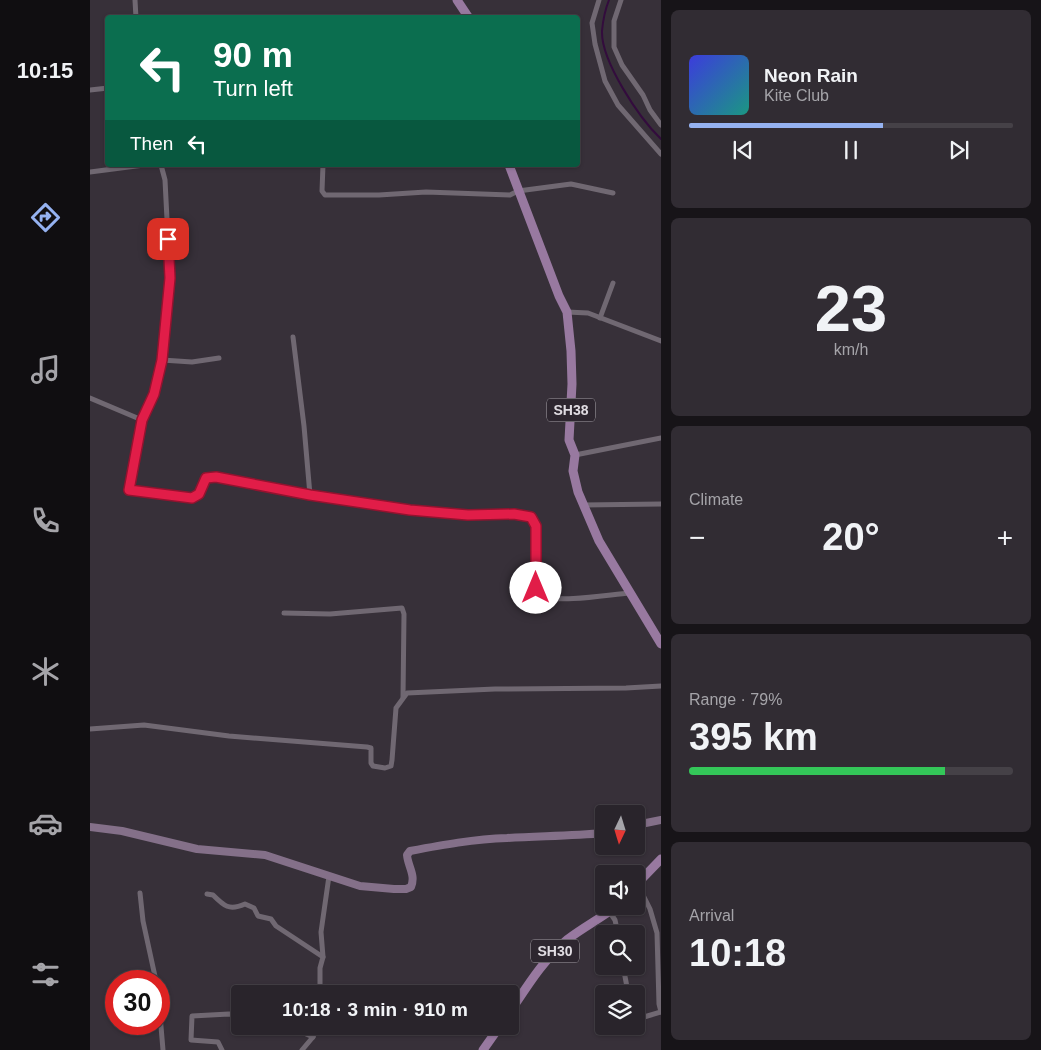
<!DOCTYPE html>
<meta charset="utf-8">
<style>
:root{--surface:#29242b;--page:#312c33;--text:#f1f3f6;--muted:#a5a4a9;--line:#454147;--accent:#95b2f1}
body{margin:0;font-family:Helvetica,sans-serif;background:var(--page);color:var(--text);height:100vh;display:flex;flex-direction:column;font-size:19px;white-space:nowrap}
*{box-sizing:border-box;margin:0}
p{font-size:16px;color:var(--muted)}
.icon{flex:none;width:28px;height:28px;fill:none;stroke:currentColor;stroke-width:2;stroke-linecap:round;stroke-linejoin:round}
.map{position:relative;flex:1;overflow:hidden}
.sheet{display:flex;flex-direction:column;gap:10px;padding:10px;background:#171418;width:380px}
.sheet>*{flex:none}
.guide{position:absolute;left:15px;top:15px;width:475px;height:152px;border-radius:5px;box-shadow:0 1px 4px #0004,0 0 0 1px var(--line);background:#0b6e4f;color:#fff;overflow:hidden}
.needle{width:32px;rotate:184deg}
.controls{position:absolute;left:505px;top:805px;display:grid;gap:10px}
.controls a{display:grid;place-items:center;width:50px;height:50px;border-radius:5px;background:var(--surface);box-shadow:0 1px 4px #0004,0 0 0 1px var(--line);font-size:25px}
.speed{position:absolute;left:15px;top:970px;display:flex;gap:10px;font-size:25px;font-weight:700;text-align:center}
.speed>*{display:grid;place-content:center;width:65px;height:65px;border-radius:50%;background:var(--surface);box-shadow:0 1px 4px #0004,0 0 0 1px var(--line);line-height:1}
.speed .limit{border:8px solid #d22;background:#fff;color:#111}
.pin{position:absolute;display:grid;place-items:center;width:42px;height:42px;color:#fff;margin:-21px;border-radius:10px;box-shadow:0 2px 8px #0006}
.me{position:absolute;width:55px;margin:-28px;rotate:0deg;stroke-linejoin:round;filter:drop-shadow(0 0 4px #0008)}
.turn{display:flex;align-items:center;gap:18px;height:105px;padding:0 25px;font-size:22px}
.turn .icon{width:65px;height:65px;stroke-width:2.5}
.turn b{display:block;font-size:35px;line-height:42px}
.then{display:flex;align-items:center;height:48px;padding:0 25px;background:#0003;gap:10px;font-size:19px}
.big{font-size:38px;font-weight:700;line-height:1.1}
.sheet .tile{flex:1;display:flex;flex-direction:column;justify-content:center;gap:8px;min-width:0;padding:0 18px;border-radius:8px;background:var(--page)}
.sheet .dial{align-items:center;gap:0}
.dial b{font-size:65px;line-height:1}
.song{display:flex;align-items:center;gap:15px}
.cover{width:60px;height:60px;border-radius:8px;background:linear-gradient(135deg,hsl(240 70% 55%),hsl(170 70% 35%))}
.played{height:5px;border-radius:2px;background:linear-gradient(90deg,var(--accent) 60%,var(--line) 60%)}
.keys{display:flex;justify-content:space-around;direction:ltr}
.heat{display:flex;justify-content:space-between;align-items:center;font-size:28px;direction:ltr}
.charge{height:8px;border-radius:4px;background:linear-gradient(90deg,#34c759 79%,var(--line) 0)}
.trip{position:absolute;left:141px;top:985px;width:288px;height:50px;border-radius:5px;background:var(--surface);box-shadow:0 1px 4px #0004,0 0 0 1px var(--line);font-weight:700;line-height:50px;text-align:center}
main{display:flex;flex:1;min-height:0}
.tab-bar{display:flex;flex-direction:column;width:90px;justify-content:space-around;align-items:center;background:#100e11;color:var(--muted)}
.tab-bar .icon{width:35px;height:35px}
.tab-bar .selected{color:var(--accent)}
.tab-bar b{font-size:22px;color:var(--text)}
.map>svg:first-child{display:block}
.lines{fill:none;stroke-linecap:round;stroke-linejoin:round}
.stream{stroke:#330c3d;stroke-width:2}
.street{stroke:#706872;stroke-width:5}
.secondary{stroke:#847089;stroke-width:8}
.primary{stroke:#9879a0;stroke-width:9}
.route-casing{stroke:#92132f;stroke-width:12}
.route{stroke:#e11d48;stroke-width:9}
.labels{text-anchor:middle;stroke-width:5;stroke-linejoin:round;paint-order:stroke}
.shield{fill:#2d262f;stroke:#aaa5ac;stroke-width:1}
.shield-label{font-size:14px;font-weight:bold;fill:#e0dce2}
</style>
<main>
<nav class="tab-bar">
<b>10:15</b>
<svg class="icon selected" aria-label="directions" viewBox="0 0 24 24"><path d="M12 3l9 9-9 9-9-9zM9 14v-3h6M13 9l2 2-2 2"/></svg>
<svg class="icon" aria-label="music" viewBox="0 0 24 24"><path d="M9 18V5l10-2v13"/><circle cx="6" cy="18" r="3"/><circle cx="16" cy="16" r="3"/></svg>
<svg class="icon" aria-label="phone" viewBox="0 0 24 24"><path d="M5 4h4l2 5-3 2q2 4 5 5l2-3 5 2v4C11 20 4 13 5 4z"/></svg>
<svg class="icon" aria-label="climate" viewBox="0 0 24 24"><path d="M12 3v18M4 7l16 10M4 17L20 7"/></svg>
<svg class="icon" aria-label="car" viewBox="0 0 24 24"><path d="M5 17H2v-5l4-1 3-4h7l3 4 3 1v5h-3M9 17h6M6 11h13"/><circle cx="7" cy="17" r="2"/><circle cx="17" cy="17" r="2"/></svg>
<svg class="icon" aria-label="filters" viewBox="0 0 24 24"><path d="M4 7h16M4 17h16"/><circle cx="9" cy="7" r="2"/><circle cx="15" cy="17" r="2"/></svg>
</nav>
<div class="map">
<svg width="571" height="1050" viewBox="0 0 571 1050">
<rect width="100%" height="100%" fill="#373039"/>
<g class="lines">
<path class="stream" d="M519,0C515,10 513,20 512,31C511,61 549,118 571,139"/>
<g class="street">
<polyline points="45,0 46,18"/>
<polyline points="509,0 502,23 505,44 515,81 528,105 571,154"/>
<polyline points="531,0 524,21 524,47 532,65 553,95 560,110 571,125"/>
<polyline points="0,90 18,88"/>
<path d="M71,165L75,180L80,278L72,360L64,394L52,420L39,490L102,498L109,494L116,478L126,477L220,495L320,510L378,515L424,514L441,517L446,526V588L450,596C473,603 516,595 540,593"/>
<polyline points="233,165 232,191 235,195 289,195 336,192 420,195 428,191 481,184 523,193"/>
<polyline points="0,172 54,165"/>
<polyline points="477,312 498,313 571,341"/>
<polyline points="510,318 523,283"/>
<polyline points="203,337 214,426 220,495"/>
<polyline points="72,360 102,362 129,358"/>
<polyline points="0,398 52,420"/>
<polyline points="485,455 571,438"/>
<polyline points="493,505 571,504"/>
<polyline points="194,613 240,614 312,608 314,614 313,697"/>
<polyline points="0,729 54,725 139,736 277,747 281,748 281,763 283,766 295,768 301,766 302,760 306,708 317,693 405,689 536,688 571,686"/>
<polyline points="550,889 560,909 567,933 569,1004 571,1012"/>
<polyline points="50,893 53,921 66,981"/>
<path d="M117,894L123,895C134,906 139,911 155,904L164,908L168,916L181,919L186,926L233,957L230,968V994"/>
<polyline points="519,911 525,920 528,934"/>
<polyline points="233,957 231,932 239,876"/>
<polyline points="533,966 537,987 544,994"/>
<polyline points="69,1003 73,1050"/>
<polyline points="546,1012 551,1017 554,1017 571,1012"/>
<polyline points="198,1026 223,1037 227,1026"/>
<polyline points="132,1050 128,1042 101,1040 102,1016 139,1014 150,1016"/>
<polyline points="212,1050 223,1037"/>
</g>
<g class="secondary">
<polyline points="546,825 571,820"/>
<path d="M0,827L32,831L107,849L175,855L270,886L304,889H316L321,887C326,875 318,867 317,855L320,851C352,845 384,839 417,838C449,836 481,836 514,833"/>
</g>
<g class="primary">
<polyline points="367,0 379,18"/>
<polyline points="419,165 469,296 477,312 481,351 482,384 479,440 485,455 483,471 488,492 509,541 571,644"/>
<polyline points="546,885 571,859"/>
<path d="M420,1012C438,985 453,960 478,939C494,927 511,918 527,906"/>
<polyline points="393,1050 410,1026"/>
</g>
</g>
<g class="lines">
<g class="route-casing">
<polyline id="route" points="78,239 80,278 72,360 64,394 52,420 39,490 102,498 109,494 116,478 126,477 220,495 320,510 378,515 424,514 441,517 446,526 446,588"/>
</g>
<use href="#route" class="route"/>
</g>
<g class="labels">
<g class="shield">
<rect x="457" y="398.5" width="48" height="23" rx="4"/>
<rect x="441" y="939.5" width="48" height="23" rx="4"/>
</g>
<g class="shield-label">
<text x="481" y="415">SH38</text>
<text x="465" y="956">SH30</text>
</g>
</g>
</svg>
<div class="controls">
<a><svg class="needle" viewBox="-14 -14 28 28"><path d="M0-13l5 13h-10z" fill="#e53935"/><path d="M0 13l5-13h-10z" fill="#a5a4a9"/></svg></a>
<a><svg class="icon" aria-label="sound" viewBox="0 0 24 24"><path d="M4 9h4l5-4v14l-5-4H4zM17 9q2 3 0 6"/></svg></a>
<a><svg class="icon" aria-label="search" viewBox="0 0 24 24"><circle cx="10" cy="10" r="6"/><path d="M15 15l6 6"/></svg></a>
<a><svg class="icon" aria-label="layers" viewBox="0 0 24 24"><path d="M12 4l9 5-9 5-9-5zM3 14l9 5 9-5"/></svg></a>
</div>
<div class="speed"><div class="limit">30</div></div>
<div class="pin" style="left:78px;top:239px;background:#d93025"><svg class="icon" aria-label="arrive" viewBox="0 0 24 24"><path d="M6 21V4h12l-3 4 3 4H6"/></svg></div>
<svg class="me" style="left:446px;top:588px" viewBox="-20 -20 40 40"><circle r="19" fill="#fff"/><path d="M0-13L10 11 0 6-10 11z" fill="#e11d48"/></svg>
<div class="trip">10:18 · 3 min · 910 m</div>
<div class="guide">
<div class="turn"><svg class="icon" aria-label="left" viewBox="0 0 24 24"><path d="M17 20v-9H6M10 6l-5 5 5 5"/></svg><div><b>90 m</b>Turn left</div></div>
<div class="then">Then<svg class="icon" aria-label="left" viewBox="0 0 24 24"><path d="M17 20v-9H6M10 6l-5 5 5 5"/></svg></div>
</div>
</div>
<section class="sheet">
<div class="tile">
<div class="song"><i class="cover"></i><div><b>Neon Rain</b><p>Kite Club</p></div></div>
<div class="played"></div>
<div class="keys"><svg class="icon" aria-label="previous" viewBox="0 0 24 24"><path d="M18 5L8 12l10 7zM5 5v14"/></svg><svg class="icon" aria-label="pause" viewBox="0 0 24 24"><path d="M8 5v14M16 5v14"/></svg><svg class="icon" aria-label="next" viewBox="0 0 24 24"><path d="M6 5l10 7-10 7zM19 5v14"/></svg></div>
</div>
<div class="tile dial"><b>23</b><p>km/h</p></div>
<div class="tile"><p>Climate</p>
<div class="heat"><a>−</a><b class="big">20°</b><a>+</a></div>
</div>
<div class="tile"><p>Range · 79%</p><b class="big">395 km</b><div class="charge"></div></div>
<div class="tile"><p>Arrival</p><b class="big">10:18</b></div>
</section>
</main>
